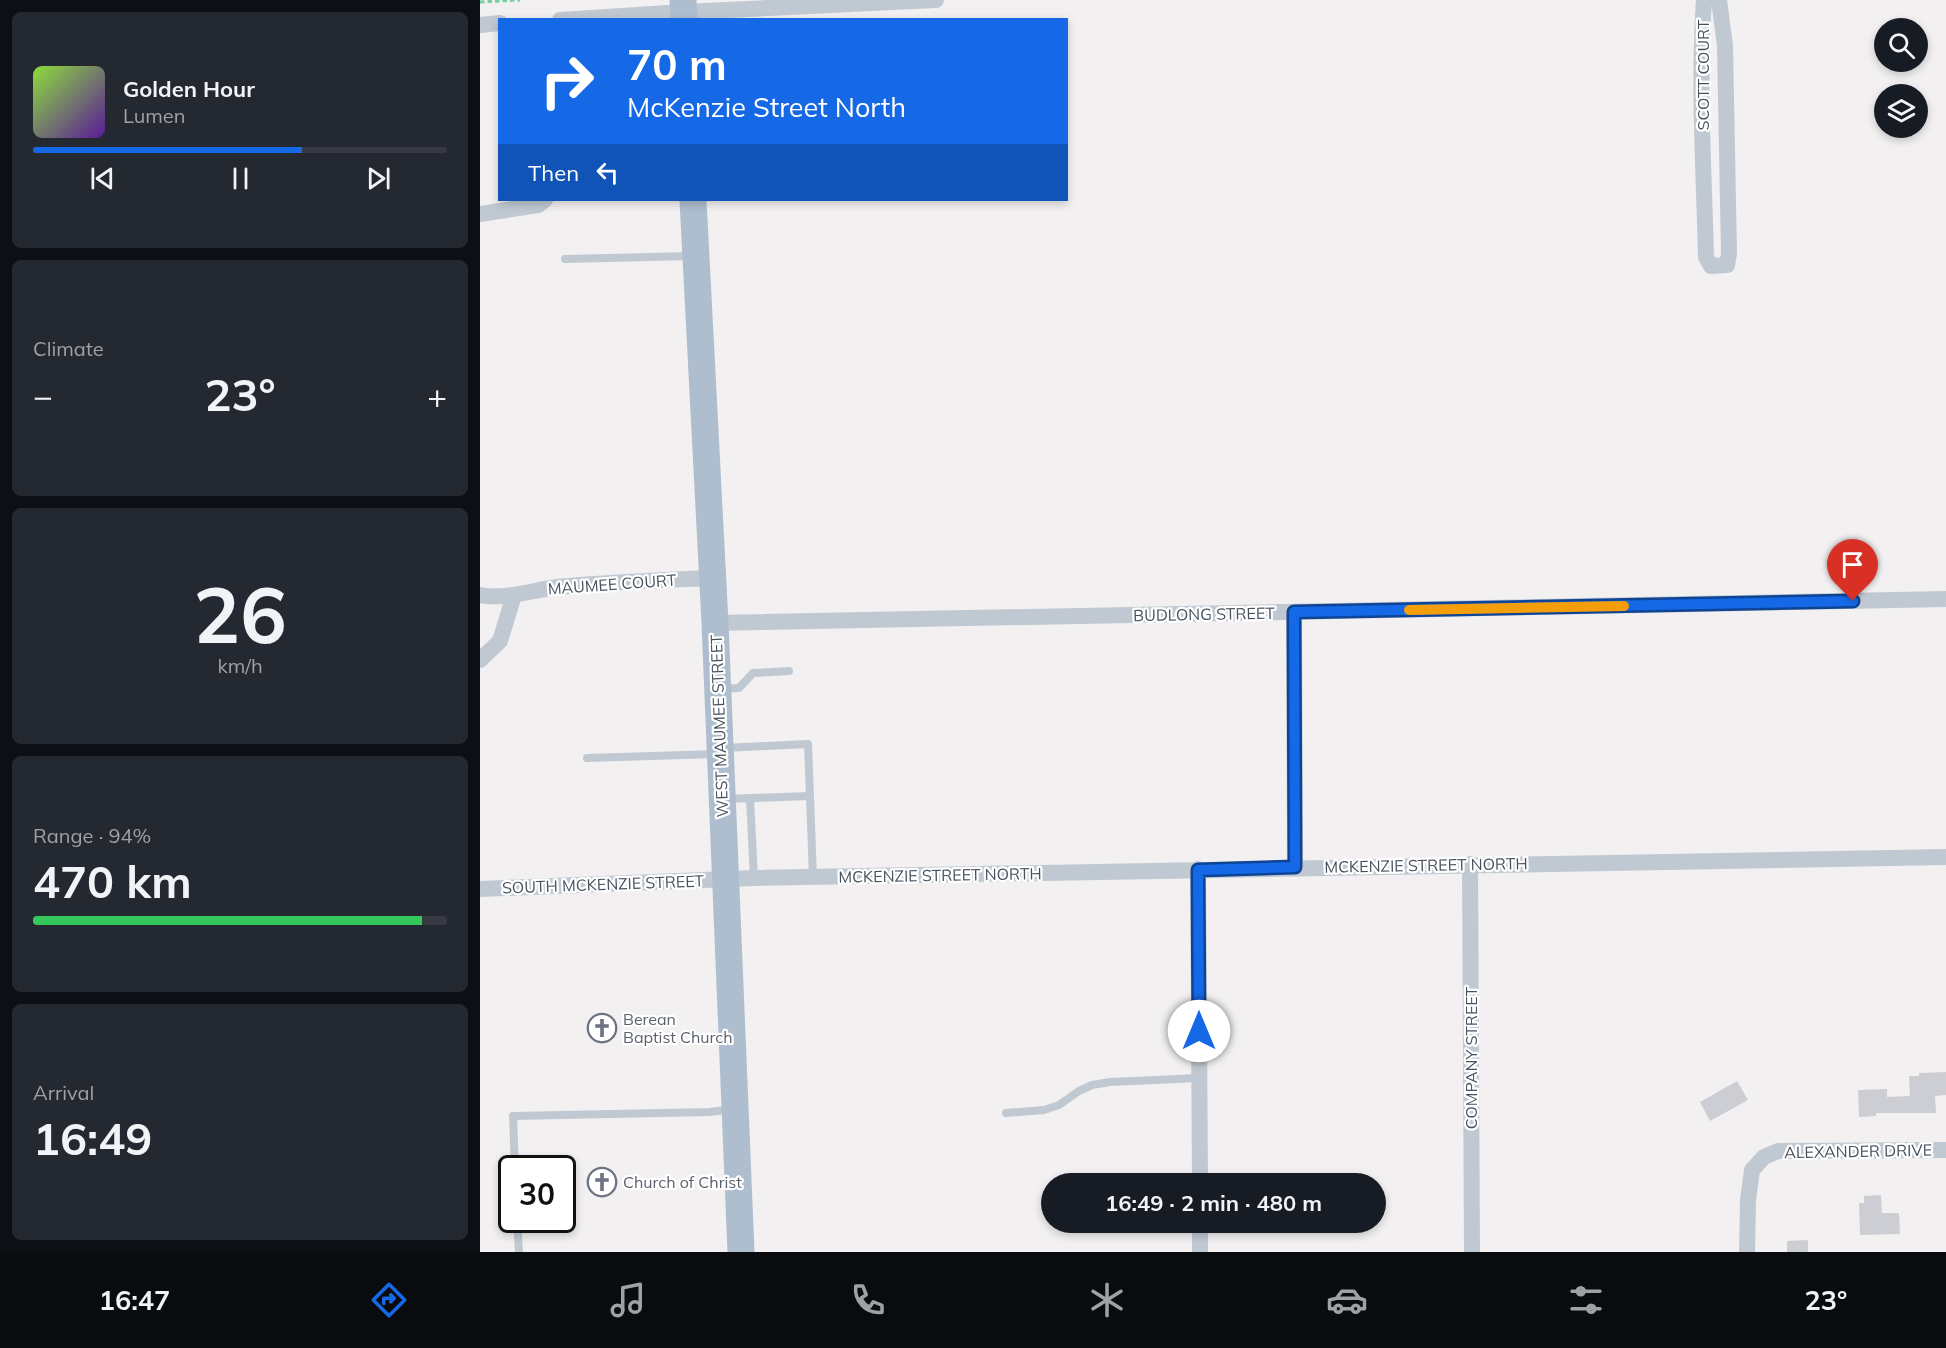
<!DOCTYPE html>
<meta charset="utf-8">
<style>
:root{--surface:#171b24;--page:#242831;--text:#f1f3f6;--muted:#9ea1a6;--line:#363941;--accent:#1569e7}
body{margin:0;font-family:Mulish,sans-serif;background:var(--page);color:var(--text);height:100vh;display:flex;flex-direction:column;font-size:22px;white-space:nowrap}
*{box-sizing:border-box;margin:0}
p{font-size:20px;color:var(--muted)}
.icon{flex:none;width:33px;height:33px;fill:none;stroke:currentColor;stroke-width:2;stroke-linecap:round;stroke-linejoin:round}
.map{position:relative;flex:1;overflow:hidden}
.panel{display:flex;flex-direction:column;gap:12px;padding:12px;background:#0d0f14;width:480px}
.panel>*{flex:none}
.banner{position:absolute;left:18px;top:18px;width:570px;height:183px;border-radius:0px;box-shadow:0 3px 9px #0003;background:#1569e7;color:#fff;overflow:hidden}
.tools{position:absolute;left:1394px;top:18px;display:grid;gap:12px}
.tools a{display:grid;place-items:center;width:54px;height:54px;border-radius:50%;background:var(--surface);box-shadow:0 3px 9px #0003;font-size:30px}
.speed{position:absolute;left:18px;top:1155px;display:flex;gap:12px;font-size:30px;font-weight:700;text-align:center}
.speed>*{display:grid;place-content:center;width:78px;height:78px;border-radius:50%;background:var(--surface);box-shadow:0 3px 9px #0003;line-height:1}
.speed .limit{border:3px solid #111;border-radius:9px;background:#fff;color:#111}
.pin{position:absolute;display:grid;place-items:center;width:51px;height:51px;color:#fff;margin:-62px -26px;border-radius:50% 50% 50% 0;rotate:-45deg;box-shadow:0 0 6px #0007}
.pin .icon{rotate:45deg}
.me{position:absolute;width:66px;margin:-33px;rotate:0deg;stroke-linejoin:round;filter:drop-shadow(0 0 4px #0008)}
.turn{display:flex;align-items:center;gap:21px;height:126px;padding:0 30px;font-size:27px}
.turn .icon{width:78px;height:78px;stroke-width:2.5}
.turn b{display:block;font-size:42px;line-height:51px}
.then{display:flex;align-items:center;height:57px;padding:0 30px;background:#0003;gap:12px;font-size:22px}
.big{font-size:45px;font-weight:700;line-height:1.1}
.panel .card{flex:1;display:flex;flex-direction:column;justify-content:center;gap:9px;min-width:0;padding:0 21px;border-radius:9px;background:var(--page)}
.panel .dial{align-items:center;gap:0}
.dial b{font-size:78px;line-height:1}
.song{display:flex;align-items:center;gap:18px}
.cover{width:72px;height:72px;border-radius:9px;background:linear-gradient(135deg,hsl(90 70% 55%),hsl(270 70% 35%))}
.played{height:6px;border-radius:3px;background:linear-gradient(90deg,var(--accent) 65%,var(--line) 65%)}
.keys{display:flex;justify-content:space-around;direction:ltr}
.heat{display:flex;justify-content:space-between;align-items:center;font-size:33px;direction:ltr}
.charge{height:9px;border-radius:4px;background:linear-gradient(90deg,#34c759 94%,var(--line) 0)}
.trip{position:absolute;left:561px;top:1173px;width:345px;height:60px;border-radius:30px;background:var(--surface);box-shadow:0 3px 9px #0003;font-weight:700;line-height:60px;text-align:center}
.menu{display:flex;height:96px;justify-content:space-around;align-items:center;background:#090b0e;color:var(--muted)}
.menu .icon{width:42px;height:42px}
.menu .selected{color:var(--accent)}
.menu b{font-size:27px;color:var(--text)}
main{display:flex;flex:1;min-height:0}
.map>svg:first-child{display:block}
.building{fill:#ccced4}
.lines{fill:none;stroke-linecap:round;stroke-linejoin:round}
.path{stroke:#74cfa6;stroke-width:3;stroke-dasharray:4.5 3;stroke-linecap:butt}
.service{stroke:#c0c9d2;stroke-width:8}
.minor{stroke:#c0c9d2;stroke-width:16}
.primary{stroke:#afbecf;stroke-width:27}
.route-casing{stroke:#0e4496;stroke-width:15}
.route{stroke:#1569e7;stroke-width:10}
.slow{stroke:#f59e0b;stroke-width:10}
.labels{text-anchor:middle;stroke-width:4.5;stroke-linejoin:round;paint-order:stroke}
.street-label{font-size:16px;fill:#47525e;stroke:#fff}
.worship-label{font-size:16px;fill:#5b616d;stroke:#fff;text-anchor:start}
</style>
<main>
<section class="panel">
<div class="card">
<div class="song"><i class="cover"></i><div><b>Golden Hour</b><p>Lumen</p></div></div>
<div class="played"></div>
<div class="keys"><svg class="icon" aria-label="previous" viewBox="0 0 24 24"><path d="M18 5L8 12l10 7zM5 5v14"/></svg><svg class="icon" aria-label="pause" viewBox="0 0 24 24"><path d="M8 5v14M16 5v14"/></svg><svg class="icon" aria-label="next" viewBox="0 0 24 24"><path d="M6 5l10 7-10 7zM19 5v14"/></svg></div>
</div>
<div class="card"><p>Climate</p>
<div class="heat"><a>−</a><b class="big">23°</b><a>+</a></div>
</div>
<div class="card dial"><b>26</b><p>km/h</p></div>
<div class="card"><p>Range · 94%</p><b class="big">470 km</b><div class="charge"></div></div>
<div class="card"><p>Arrival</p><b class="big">16:49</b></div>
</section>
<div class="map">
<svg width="1466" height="1252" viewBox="0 0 1466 1252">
<rect width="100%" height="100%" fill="#f2f0f0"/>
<g class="building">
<polygon points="1466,1072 1466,1095 1455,1096 1456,1113 1396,1113 1396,1116 1379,1117 1378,1090 1407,1089 1407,1097 1430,1096 1429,1076 1439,1076 1439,1073"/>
<polygon points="1257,1081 1268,1100 1230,1121 1220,1102"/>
<polygon points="1401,1195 1402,1213 1419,1213 1420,1234 1380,1235 1379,1203 1384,1203 1384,1196"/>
<polygon points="1328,1240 1328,1252 1307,1252 1307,1241"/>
</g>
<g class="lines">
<polyline class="path" points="0,2 40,0"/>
<g class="service">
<polyline points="85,259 212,256"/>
<polyline points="241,689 259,688 273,673 309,671"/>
<polyline points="243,748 328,744 333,877"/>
<polyline points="107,758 237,754"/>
<polyline points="270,798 274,878"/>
<polyline points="245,799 330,796"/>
<polyline points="526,1113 564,1110 579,1105 599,1091 612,1085 630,1082 719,1078"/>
<polyline points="35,1168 33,1116 230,1112 252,1109"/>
<polyline points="37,1220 39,1252"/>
</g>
<g class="minor">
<path d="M1224,0C1218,85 1224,171 1226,257L1231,266L1247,265L1249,254L1245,46L1239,0"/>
<polyline points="80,20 203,12 456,0"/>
<polyline points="0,25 20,23"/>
<polyline points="0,214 58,205 65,200"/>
<path d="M0,595C26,600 52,590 78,587C129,582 180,580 231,578"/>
<polyline points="814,612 815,867"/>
<polyline points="235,623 1466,599"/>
<polyline points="0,660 20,641 34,595"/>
<polyline points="990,864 992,1252"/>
<polyline points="718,869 720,1184"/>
<polyline points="0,889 274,878 1466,857"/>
<polyline points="720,1222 720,1252"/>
<polyline points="1267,1252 1268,1200 1272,1170 1284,1157 1298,1151 1466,1150"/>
</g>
<g class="primary">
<polyline points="203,0 204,20"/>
<polyline points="213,200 235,623 261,1252"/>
</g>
</g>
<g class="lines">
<g class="route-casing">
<polyline id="route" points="719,1031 718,870 815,867 814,612 1373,601"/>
</g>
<use href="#route" class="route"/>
<polyline class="slow" points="929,610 1144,606"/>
</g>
<defs>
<g id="church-ring" transform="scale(1.5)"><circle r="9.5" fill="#fff" stroke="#6b7280" stroke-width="1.5"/><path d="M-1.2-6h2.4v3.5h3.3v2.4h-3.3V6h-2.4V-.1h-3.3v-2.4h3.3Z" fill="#6b7280"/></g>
</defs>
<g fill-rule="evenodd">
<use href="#church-ring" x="122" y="1028"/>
<use href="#church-ring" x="122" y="1182"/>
</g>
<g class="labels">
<g class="street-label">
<text transform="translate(1223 75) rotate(-90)" y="6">SCOTT COURT</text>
<text transform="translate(132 584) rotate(-4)" y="6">MAUMEE COURT</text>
<text transform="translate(724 614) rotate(-1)" y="6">BUDLONG STREET</text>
<text transform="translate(239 726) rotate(-92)" y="6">WEST MAUMEE STREET</text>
<text transform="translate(946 865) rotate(-1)" y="6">MCKENZIE STREET NORTH</text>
<text transform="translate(460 875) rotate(-1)" y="6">MCKENZIE STREET NORTH</text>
<text transform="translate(123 884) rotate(-2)" y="6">SOUTH MCKENZIE STREET</text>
<text transform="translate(991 1058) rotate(-90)" y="6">COMPANY STREET</text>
<text transform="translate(1378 1151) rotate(-1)" y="6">ALEXANDER DRIVE</text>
</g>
<g class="worship-label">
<text x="143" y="1025">Berean<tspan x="143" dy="18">Baptist Church</tspan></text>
<text x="143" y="1188">Church of Christ</text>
</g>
</g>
</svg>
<div class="tools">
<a><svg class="icon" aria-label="search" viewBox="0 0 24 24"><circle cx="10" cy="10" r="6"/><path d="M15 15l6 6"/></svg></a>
<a><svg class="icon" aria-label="layers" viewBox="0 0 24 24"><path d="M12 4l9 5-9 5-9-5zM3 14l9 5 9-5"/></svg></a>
</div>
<div class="speed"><div class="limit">30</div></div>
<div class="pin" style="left:1373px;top:601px;background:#d93025"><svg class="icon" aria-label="arrive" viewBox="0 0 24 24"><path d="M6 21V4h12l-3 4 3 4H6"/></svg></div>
<svg class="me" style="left:719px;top:1031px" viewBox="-20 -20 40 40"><circle r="19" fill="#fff"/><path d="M0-13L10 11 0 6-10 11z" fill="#1569e7"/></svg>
<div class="trip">16:49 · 2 min · 480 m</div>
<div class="banner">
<div class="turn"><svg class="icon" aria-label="right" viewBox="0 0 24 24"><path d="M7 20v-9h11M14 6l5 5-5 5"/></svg><div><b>70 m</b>McKenzie Street North</div></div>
<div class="then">Then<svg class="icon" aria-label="left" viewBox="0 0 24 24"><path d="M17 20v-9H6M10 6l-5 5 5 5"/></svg></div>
</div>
</div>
</main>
<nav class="menu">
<b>16:47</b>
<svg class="icon selected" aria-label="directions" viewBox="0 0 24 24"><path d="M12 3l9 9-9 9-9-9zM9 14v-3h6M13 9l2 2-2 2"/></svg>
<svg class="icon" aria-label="music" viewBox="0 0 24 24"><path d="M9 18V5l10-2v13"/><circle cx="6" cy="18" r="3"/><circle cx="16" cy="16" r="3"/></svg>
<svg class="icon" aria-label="phone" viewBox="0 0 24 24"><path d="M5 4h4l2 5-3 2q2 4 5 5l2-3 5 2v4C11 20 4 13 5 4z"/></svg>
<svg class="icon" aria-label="climate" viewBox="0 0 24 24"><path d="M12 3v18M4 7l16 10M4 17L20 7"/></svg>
<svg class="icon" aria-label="car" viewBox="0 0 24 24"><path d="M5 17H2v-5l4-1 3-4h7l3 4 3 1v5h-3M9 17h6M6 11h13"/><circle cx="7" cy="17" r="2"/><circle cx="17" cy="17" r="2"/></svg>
<svg class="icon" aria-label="filters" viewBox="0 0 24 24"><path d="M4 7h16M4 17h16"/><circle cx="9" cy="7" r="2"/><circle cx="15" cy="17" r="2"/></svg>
<b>23°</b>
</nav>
